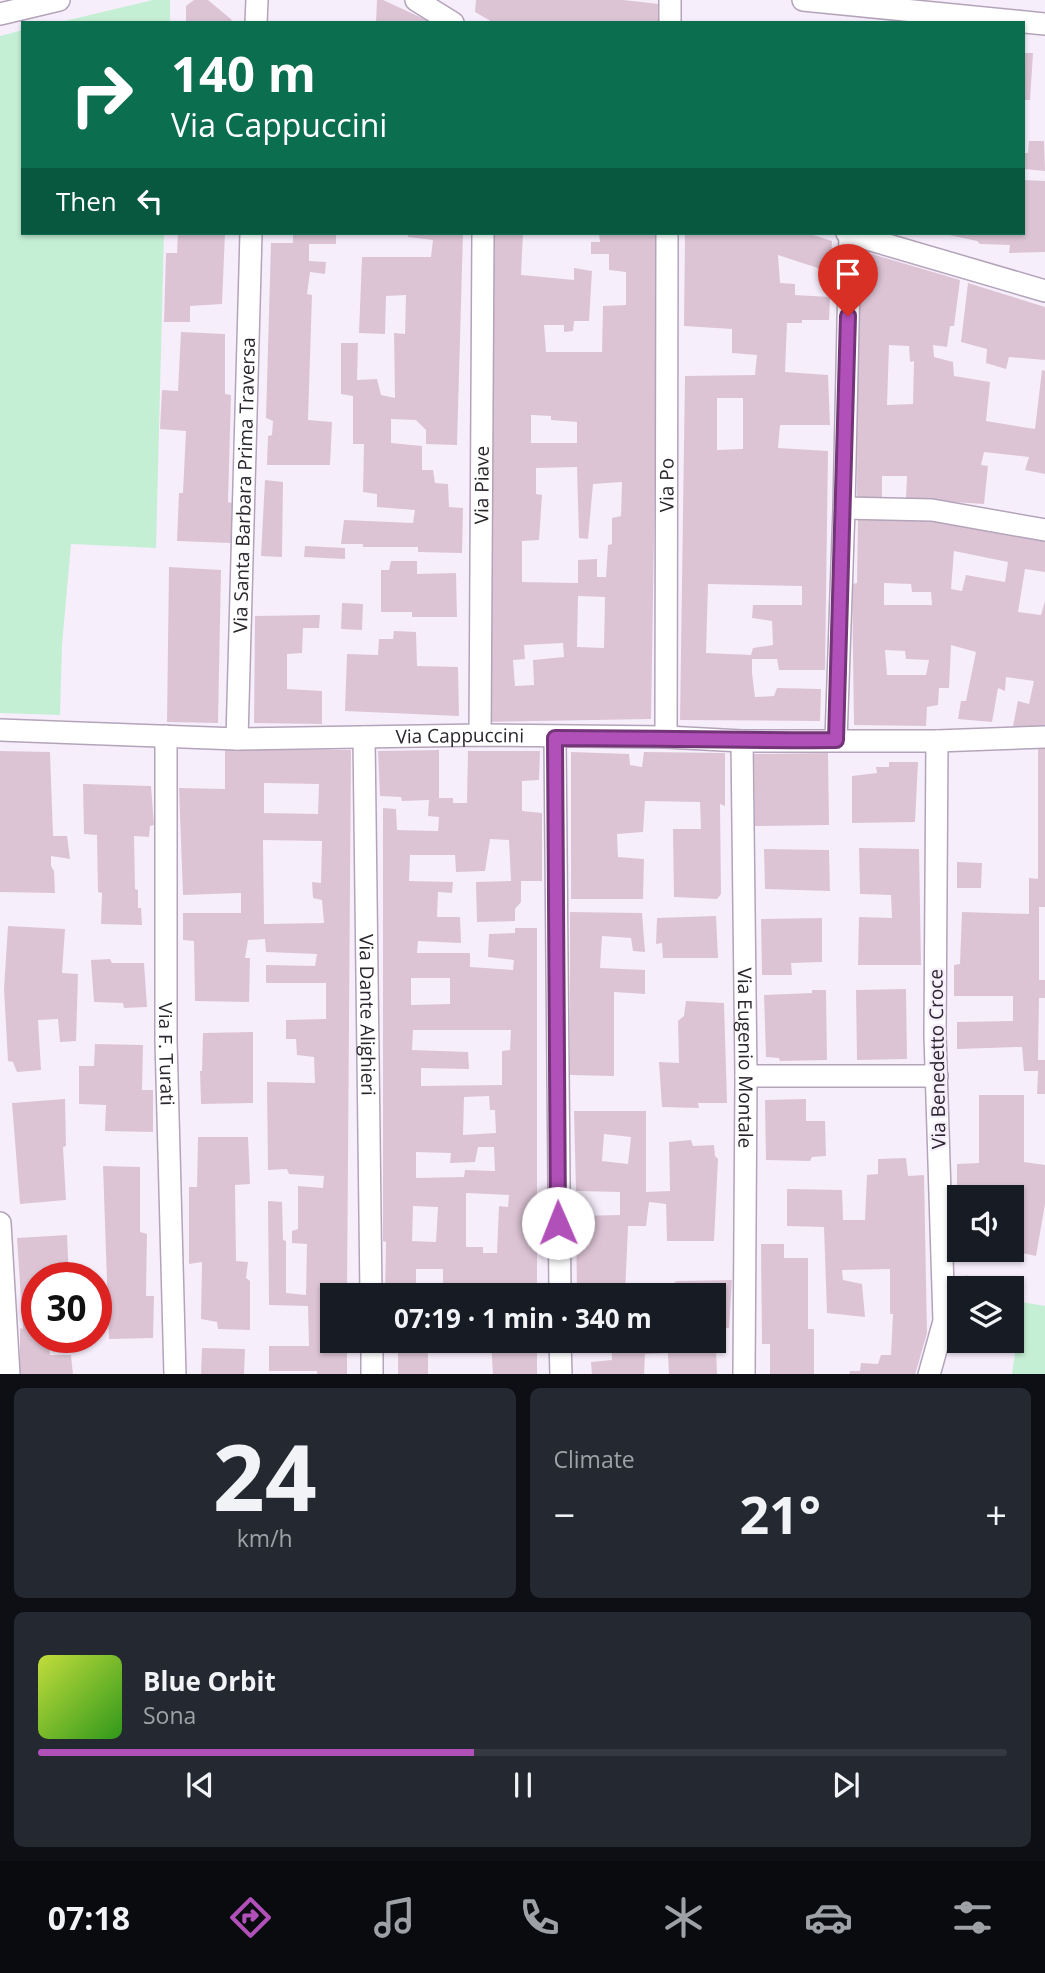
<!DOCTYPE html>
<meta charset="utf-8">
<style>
:root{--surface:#171b24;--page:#242831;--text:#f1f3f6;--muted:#9ea1a6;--line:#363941;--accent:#b150b8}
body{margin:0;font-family:"Open Sans",sans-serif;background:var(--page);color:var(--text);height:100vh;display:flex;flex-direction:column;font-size:26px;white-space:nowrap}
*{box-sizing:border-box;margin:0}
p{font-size:23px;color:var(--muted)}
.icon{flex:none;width:38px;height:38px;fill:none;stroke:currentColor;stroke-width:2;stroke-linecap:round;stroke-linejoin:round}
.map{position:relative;height:1374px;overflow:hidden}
.side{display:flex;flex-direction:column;gap:14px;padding:14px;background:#0d0f14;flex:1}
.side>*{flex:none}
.top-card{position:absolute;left:21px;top:21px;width:1004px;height:214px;border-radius:0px;box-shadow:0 2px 5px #0004;background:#0b6e4f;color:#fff;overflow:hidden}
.buttons{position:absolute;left:947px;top:1185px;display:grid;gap:14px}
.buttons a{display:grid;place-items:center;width:77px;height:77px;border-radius:0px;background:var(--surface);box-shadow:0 2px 5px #0004;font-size:35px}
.speed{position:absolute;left:21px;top:1262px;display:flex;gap:14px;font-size:35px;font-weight:700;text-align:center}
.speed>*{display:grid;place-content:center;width:91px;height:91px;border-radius:50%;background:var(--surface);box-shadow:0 2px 5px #0004;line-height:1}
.speed .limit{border:10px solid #d22;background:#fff;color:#111}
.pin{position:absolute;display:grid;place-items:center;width:60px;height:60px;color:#fff;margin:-72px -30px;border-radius:50% 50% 50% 0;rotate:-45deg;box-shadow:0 0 7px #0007}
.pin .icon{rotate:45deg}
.me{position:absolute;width:77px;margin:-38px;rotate:359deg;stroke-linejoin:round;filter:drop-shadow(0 0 5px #0008)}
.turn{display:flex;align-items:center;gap:24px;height:147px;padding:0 35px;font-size:32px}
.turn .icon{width:91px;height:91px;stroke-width:2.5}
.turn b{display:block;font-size:49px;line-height:60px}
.then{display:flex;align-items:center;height:66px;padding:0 35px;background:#0003;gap:14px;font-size:26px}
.big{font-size:52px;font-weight:700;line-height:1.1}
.side .tile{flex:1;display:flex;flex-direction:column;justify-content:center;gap:10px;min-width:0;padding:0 24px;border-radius:10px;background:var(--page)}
.side .dial{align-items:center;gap:0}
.dial b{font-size:91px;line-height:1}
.song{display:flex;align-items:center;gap:21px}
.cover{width:84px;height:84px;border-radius:10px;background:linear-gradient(135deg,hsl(70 70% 55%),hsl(110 70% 35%))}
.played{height:7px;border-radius:4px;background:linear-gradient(90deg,var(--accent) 45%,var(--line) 45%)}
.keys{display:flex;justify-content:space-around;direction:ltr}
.heat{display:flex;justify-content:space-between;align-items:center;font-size:38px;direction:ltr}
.side .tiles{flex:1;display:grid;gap:14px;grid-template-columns:1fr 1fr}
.tile:last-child{grid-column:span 2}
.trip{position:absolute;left:320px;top:1283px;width:406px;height:70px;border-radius:0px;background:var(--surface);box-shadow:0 2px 5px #0004;font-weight:700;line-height:70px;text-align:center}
.menu{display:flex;height:112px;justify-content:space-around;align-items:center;background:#090b0e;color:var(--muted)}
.menu .icon{width:49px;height:49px}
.menu .active{color:var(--accent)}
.menu b{font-size:32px;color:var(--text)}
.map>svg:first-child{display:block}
.green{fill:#c5efd5}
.building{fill:#dcc4d5;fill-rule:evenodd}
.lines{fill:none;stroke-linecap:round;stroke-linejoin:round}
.minor-casing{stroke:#b3a4ba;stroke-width:24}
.minor{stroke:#fff;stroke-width:21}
.route-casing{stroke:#733478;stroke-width:18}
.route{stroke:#b150b8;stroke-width:12}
.labels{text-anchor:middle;stroke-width:5;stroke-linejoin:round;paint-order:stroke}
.street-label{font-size:19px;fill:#2b262e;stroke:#f7eefc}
</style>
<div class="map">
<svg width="1045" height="1375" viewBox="0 0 1045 1375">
<rect width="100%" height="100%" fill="#f7eefc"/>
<g class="green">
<polygon points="153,0 170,0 170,23 56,23"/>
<polygon points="23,30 23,233 164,233 156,548 71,544 62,645 60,715 0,713 0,36"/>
<polygon points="1022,1302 1045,1306 1045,1374 1012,1374"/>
</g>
<g class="building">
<polygon points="194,0 208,0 232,20 228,23 186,23 186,6"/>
<polygon points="377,0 383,0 433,23 376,23"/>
<polygon points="476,0 623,0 659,4 659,23 494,23 475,12"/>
<polygon points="1024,53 1033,53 1030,100 1024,100"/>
<polygon points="1029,141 1044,141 1045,171 1024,169 1024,153 1028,153"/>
<polygon points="1024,180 1045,181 1045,252 1009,253 1010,245 980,244 977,241 945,234 1024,233"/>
<polygon points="178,233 225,233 222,304 190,306 190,322 164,322 166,253 177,253"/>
<polygon points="293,233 336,233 336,244 309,244 309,261 326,262 325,274 310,272 307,294 312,295 308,420 332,422 330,465 267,465 268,436 272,435 273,421 266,418 271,243 293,243"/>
<polygon points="408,233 463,233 457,445 426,444 426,430 416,420 391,419 391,443 422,446 422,470 433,470 435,483 448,484 449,507 463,508 462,553 418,552 418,547 363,547 363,544 341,544 344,520 413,523 415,510 377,507 377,494 363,492 364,444 353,444 353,396 341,394 341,343 358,343 357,380 377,379 381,395 395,398 394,333 405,334 406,295 386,296 385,334 359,333 362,257 431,257 433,240 408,237"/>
<path d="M491,233H523L521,275L574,280V268L592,271L589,321H574L573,331L564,332V325H544L546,352H602L603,306L626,305V272L609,270V254H591V242H600L599,233H659L651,719L487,722ZM531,415L551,416V420L577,422V443H531ZM577,467L579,538L588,539L593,484L622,482L621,516L612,518V544L608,545L606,577H597V559L578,560V583L522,582V541L539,540L542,495L536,494V468ZM578,596L605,597L604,648L577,647ZM563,643L564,657L533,660L534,685L515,686L513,660L525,659L524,645Z"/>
<path d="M685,233H807L832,241L830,272L778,255L780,283L795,284V295L830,297L829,320H802V323H787L785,372L828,375L830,425H780L778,448L828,451L825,670H779L777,659H752V673L755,697L774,696L777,688L821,689L820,721L680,720L685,376L755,375L757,355L732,353V329L684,326ZM717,398H743V449L717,450ZM708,584L802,586V605H753L752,618L772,621L773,645L753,648L751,655L706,653Z"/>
<path d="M872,254L960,280L954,326H950L947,347L933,345L934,357L953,362L954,376L990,382L986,421L1035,429L1042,370L1045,371V474L1025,470L1029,457L984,452L981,465L988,466L984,504L906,499L907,476H882V501L857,499L858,258ZM889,345L909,346L910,362L914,361L913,404L887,405Z"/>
<polygon points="968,283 1045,307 1045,360 1009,357 1006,369 986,363 987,349 961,342"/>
<polygon points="181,332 225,334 225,394 231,395 228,502 232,503 231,543 177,541 179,493 183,493 186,431 160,429 162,390 178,391"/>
<polygon points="265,480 283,482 282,557 261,556"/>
<path d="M858,519H935L1045,541V572L1025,569L1018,612L1041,615L1045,601V726H1013L1018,701L1029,704L1034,681L1006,677L1005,691L998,688L992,722L958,719L961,701H966L976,652L951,645L949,688H939L938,705L927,707L926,726L854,725L852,584L857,583ZM954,551L1008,562L1005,582L966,575L962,591L951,589ZM884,583L911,584L912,592H931L932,605H884ZM885,650L905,651L906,659L929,660L926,675H887Z"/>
<polygon points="305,546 345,548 345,559 304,557"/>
<polygon points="391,561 417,561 417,574 456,573 457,617 412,617 412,612 381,612 381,570 389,570"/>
<polygon points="169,567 221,570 218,723 167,722"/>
<polygon points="342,603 363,604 362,630 341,629"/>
<polygon points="320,615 319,628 303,628 302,653 287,654 287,689 322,691 322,724 254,723 255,616"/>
<polygon points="394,631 416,632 417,666 458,667 459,716 345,711 347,654 378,655 379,639 393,639"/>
<polygon points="1038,742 1045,743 1045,907 1039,907 1039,980 1045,980 1045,998 1039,998 1038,1060 1045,1060 1045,1094 1037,1094 1038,1071 1024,1071 1022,1047 957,1049 957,1022 1013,1021 1013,996 954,996 954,965 960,964 962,912 1029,914 1029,878 1038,879"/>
<path d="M225,749L351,750L347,1295H332V1340H347V1375H317V1371H269V1346H309L308,1306L269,1305L268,1201L282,1202L283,1240L286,1241V1293L306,1295L307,1244L292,1243V1231L298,1229V1186L323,1188L324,1176L289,1174L287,1169L268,1170L267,1082L315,1083L314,1057L297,1055L296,1039H286V1020L326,1019V983H266V965L315,966L317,954L266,952L265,939L248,940L245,958H250L249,1002L195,1001L194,941L183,940V913H241V893L183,895L179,788L225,789ZM264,783L319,784L318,814L264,813ZM263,840L322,841L321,883L312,882L313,898L322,900L324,923L264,924Z"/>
<path d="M439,750V798H453V803H467L468,751H540L539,780L522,781V811L542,813V881H521V902L515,909V921L477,922L476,882L511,881L509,840L490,839L485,871L456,872L455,855H410L409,881L453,882L452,893L438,892L437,917H460L461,943L418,941L417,953H470V967L513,970L514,960L488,957L489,934L515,933V928H537V1295H513V1289L467,1287L466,1295H443V1269H416V1295H385L386,1242L383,1241V808L396,809L397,830L438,831L439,817L428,816L429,800L402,801L401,797L380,796L378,751ZM411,978H450V1004L411,1005ZM413,1030H511L510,1050L502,1051V1085L421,1086V1068L469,1069L468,1052L412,1050ZM489,1096L490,1110H495L496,1133L463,1135L464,1097ZM478,1147H494L495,1171L465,1170L464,1177L416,1178V1152L451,1153L450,1163L475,1162ZM466,1193L509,1195L508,1207L499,1206L497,1253H483V1247H466ZM413,1206L438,1207L436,1242L412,1241Z"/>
<polygon points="0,751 50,752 53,836 67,836 70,859 51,856 51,866 54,871 55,893 0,892"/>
<polygon points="571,752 629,754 630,765 642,767 644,752 725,753 725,806 720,804 721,894 717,899 674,897 673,829 701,829 700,802 645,801 643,832 617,834 618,857 644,859 643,899 571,899"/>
<polygon points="828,753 829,825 755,826 754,754"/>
<polygon points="889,762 918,762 915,822 852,823 852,776 877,773 876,767 889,767"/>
<polygon points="83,784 151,786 154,825 150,826 149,837 134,836 135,889 138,890 138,908 141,908 142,925 101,924 102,893 98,892 97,835 84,834"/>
<polygon points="859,848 919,849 921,965 858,965 859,917 892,918 891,895 860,894"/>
<polygon points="764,849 829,850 830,891 765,889"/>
<polygon points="957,862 982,863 981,888 957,888"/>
<polygon points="570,912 642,913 645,952 633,951 631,938 602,936 600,968 645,970 645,994 614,992 614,1076 570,1075"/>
<polygon points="716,916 718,958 663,958 662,943 656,944 657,918"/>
<polygon points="822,918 822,962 791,963 792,975 762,975 761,919"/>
<polygon points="8,926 65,929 62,973 78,974 76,1041 60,1042 58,1019 38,1020 41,1070 17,1072 13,1062 8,1061 4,989"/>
<polygon points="110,959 112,963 144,963 147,1007 124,1008 123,1003 94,1002 91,960"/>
<polygon points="906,989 907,1059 857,1060 856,990"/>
<polygon points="812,990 826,990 827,1060 780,1061 779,1058 766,1057 764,995 812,993"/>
<polygon points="686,1001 724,1003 727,1103 698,1103 699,1108 662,1107 659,1062 679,1063 678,1021 684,1016"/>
<polygon points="253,1032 253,1103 201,1104 200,1071 202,1071 203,1033"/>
<polygon points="95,1044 143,1045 142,1090 153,1090 153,1132 105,1131 106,1105 79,1104 79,1066 94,1066"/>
<polygon points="979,1095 1024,1095 1024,1162 1045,1165 1045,1204 1036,1256 1012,1251 1012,1218 1015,1209 1012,1209 1012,1197 957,1197 957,1164 979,1163"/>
<polygon points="65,1099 66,1146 63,1147 66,1200 20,1204 12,1103"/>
<polygon points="806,1099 806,1121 825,1121 826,1156 812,1157 810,1161 766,1160 765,1100"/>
<path d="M574,1111H646V1192L670,1191L669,1142L691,1140L693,1146L714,1145L715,1156L718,1159L714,1241H667L666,1204L649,1202L646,1226H628L625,1295H577L576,1216L620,1215V1192L576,1191ZM604,1134L631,1137L628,1164L602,1161Z"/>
<polygon points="198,1137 248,1137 250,1184 235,1185 236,1261 248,1262 246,1278 250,1281 250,1330 218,1329 217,1322 201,1319 202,1262 189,1264 189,1187 197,1187"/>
<polygon points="906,1158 908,1176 924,1175 927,1333 915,1375 849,1375 850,1371 860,1371 861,1363 878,1364 881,1355 891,1355 893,1314 890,1314 890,1269 842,1270 843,1280 862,1284 865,1317 827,1313 824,1227 787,1226 787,1189 842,1190 843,1220 865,1220 867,1175 878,1174 878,1159"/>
<polygon points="103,1166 140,1167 140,1232 147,1234 146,1296 154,1296 153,1338 109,1339"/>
<polygon points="67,1235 69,1278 37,1278 37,1337 48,1337 50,1355 71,1355 73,1375 18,1375 17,1356 20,1357 20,1328 23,1329 17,1238"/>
<polygon points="761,1244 784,1244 784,1258 808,1258 808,1329 814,1329 814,1375 770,1375 770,1344 762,1344"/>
<polygon points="966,1275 981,1283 979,1288 961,1288"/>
<polygon points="732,1280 729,1328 714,1328 714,1295 663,1295 664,1284 674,1283 676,1281"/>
<rect x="398" y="1340" width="30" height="35"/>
<polygon points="491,1340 537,1340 537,1375 493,1375"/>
<polygon points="617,1340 708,1342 710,1347 716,1349 717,1375 669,1375 668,1353 645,1354 644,1375 592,1375 591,1362 612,1360 611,1343"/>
<polygon points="202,1348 245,1349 244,1375 201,1375"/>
</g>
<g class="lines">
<g class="minor-casing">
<g id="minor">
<polyline points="416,0 453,23"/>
<polyline points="803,0 1045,24"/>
<polyline points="0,14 59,0"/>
<polyline points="256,23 257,0"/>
<polyline points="670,23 670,0"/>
<polyline points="847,233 1045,291"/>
<polyline points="844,508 932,510 1045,530"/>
<path id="s1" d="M0,730L237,739L480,735L666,737L742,741H937L1045,737"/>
<path id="s2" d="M480,735L483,233"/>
<path id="s3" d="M166,736V1041L175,1375"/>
<path id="s4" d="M364,737L371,1295"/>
<path id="s5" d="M666,737L667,233"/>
<polyline points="555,738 560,1295"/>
<path id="s6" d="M237,739L251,233"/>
<polyline points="836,740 844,508 850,233"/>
<path id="s7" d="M742,741L746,1076L744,1375"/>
<polyline points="746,1076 937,1076"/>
<polyline points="0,1223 9,1375"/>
<polyline points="372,1340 372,1375"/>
<polyline points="560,1340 561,1375"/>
<polyline points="929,1375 944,1321 935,1035 937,741"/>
</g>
</g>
<use href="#minor" class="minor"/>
</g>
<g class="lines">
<g class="route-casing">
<path id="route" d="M558,1223L555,738C649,738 743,741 836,740L848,316"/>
</g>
<use href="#route" class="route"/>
</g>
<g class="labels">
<g class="street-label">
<text dy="7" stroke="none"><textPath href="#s2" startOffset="250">Via Piave</textPath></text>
<text dy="7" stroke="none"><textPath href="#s5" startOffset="252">Via Po</textPath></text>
<text dy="7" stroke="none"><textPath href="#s6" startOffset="254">Via Santa Barbara Prima Traversa</textPath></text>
<text dy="7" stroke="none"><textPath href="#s1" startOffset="460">Via Cappuccini</textPath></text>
<text dy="7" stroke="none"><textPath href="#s4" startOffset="278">Via Dante Alighieri</textPath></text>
<text dy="7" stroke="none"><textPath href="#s3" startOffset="318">Via F. Turati</textPath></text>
<text dy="7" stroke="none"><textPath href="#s7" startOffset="317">Via Eugenio Montale</textPath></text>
<text transform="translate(937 1059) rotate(-91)" y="7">Via Benedetto Croce</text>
</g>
</g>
</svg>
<div class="buttons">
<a><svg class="icon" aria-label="sound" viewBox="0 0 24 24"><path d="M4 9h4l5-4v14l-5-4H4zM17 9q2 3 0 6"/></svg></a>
<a><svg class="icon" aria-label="layers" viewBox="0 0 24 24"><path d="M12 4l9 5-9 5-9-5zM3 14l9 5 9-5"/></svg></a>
</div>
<div class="speed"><div class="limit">30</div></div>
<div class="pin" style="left:848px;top:316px;background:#d93025"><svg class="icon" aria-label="arrive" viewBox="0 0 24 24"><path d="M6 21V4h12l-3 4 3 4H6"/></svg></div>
<svg class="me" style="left:558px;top:1223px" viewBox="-20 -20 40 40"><circle r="19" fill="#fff"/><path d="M0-13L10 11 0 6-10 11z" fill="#b150b8"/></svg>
<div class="trip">07:19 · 1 min · 340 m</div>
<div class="top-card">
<div class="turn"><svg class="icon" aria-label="right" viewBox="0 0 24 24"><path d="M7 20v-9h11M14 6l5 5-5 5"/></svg><div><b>140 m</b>Via Cappuccini</div></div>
<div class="then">Then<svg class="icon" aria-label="left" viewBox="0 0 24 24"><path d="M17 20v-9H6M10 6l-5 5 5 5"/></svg></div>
</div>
</div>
<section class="side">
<div class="tiles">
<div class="tile dial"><b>24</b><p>km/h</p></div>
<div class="tile"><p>Climate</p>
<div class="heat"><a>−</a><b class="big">21°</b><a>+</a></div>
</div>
<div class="tile">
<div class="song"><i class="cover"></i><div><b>Blue Orbit</b><p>Sona</p></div></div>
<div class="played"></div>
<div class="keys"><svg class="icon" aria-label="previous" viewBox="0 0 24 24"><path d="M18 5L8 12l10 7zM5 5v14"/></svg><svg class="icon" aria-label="pause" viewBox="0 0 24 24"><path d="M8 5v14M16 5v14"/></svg><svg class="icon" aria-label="next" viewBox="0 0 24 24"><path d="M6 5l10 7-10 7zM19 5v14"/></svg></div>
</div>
</div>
</section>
<nav class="menu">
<b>07:18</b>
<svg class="icon active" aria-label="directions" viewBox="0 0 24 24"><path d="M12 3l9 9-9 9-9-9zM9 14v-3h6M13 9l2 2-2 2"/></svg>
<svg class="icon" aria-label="music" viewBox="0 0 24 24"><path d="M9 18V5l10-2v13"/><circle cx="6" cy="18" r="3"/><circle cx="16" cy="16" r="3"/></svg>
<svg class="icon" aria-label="phone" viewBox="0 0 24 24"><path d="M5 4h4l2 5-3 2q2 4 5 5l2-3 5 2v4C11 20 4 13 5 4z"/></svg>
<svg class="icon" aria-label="climate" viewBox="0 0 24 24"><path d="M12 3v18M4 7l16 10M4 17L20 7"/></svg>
<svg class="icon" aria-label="car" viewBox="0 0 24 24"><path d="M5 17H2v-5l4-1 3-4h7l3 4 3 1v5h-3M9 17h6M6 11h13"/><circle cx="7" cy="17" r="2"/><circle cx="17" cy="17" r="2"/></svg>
<svg class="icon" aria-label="filters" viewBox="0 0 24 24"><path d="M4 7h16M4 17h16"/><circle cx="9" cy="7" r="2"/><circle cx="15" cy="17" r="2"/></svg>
</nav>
